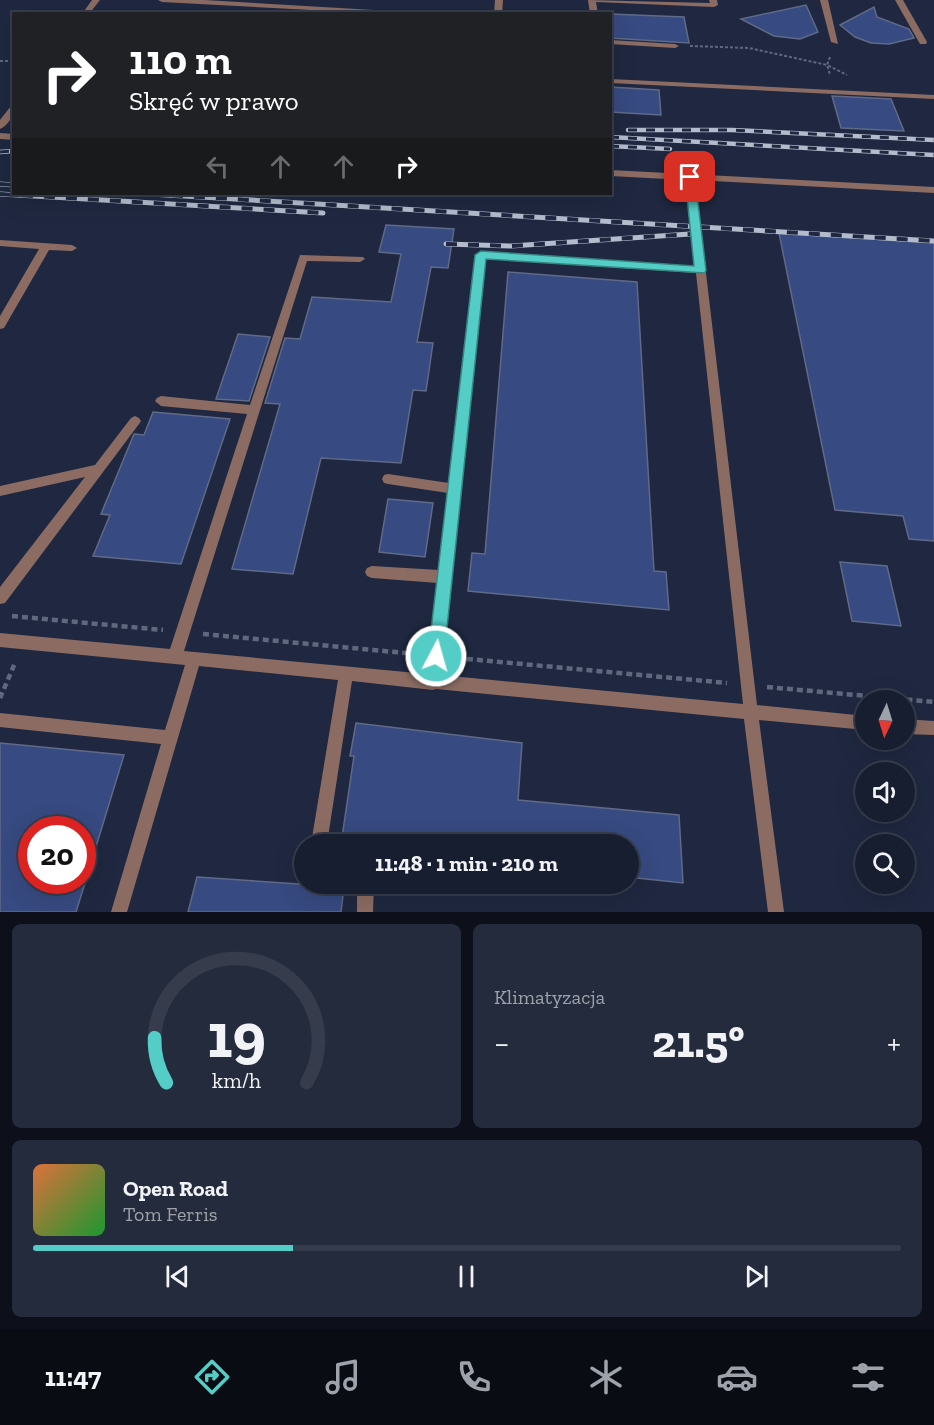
<!DOCTYPE html>
<html lang="pl">
<meta charset="utf-8">
<style>
:root{--surface:#171e30;--page:#242b3c;--text:#f1f3f6;--muted:#9ea2ab;--line:#363c4c;--accent:#54cdc7}
body{margin:0;font-family:"Zilla Slab",serif;background:var(--page);color:var(--text);height:100vh;display:flex;flex-direction:column;font-size:22px;white-space:nowrap}
*{box-sizing:border-box;margin:0}
p{font-size:20px;color:var(--muted)}
.icon{flex:none;width:33px;height:33px;fill:none;stroke:currentColor;stroke-width:2;stroke-linecap:round;stroke-linejoin:round}
.map{position:relative;height:912px;overflow:hidden}
.sheet{display:flex;flex-direction:column;gap:12px;padding:12px;background:#0d101a;flex:1}
.sheet>*{flex:none}
.banner{position:absolute;left:12px;top:12px;width:600px;height:183px;border-radius:0px;box-shadow:0 6px 24px #0002,0 0 0 2px var(--line);background:#202124;color:#fff;overflow:hidden}
.needle{width:39px;rotate:184deg}
.buttons{position:absolute;left:855px;top:690px;display:grid;gap:12px}
.buttons a{display:grid;place-items:center;width:60px;height:60px;border-radius:50%;background:var(--surface);box-shadow:0 6px 24px #0002,0 0 0 2px var(--line);font-size:30px}
.speed{position:absolute;left:18px;top:816px;display:flex;gap:12px;font-size:30px;font-weight:700;text-align:center}
.speed>*{display:grid;place-content:center;width:78px;height:78px;border-radius:50%;background:var(--surface);box-shadow:0 6px 24px #0002,0 0 0 2px var(--line);line-height:1}
.speed .limit{border:9px solid #d22;background:#fff;color:#111}
.pin{position:absolute;display:grid;place-items:center;width:51px;height:51px;color:#fff;margin:-26px;border-radius:12px;box-shadow:0 3px 9px #0006}
.me{position:absolute;width:66px;margin:-33px;rotate:6deg;stroke-linejoin:round;filter:drop-shadow(0 0 4px #0008)}
.turn{display:flex;align-items:center;gap:21px;height:126px;padding:0 18px;font-size:27px}
.turn .icon{width:78px;height:78px;stroke-width:2.5}
.turn b{display:block;font-size:42px;line-height:51px}
.lanes{display:flex;align-items:center;height:57px;padding:0 18px;background:#0003;justify-content:center;gap:30px;direction:ltr}
.lanes .off{opacity:.35}
.big{font-size:45px;font-weight:700;line-height:1.1}
.sheet .tile{flex:1;display:flex;flex-direction:column;justify-content:center;gap:9px;min-width:0;padding:0 21px;border-radius:9px;background:var(--page)}
.sheet .dial{align-items:center;gap:0}
.dial svg{height:156px;overflow:visible;fill:none;stroke:var(--line);stroke-width:7;stroke-linecap:round;text-anchor:middle}
.dial text{fill:var(--text);stroke:none}
.song{display:flex;align-items:center;gap:18px}
.cover{width:72px;height:72px;border-radius:9px;background:linear-gradient(135deg,hsl(20 70% 55%),hsl(130 70% 35%))}
.played{height:6px;border-radius:3px;background:linear-gradient(90deg,var(--accent) 30%,var(--line) 30%)}
.keys{display:flex;justify-content:space-around;direction:ltr}
.heat{display:flex;justify-content:space-between;align-items:center;font-size:33px;direction:ltr}
.sheet .tiles{flex:1;display:grid;gap:12px;grid-template-columns:1fr 1fr}
.tile:last-child{grid-column:span 2}
.trip{position:absolute;left:294px;top:834px;width:345px;height:60px;border-radius:30px;background:var(--surface);box-shadow:0 6px 24px #0002,0 0 0 2px var(--line);font-weight:700;line-height:60px;text-align:center}
.tabs{display:flex;height:96px;justify-content:space-around;align-items:center;background:#090c13;color:var(--muted)}
.tabs .icon{width:42px;height:42px}
.tabs .active{color:var(--accent)}
.tabs b{font-size:27px;color:var(--text)}
.map>svg:first-child{display:block}
.building{fill:#374a81;stroke:#5f6a87;stroke-width:1.5}
.lines{fill:none;stroke-linecap:round;stroke-linejoin:round}
.path-far1{stroke:#60687e;stroke-width:2;stroke-dasharray:3 2;stroke-linecap:butt}
.path{stroke:#60687e;stroke-width:4.5;stroke-dasharray:6 4;stroke-linecap:butt}
.service{fill:#8c6c62;fill-rule:evenodd}
.rail-far1-casing{stroke:#b3bbcc;stroke-width:4.5}
.rail-casing{stroke:#b3bbcc;stroke-width:5}
.rail-far1{stroke:#1f2840;stroke-width:3;stroke-dasharray:9;stroke-linecap:butt}
.rail{stroke:#1f2840;stroke-width:4;stroke-dasharray:11;stroke-linecap:butt}
.route{fill:#54cdc7;stroke:#378581;stroke-width:1.5}
</style>
<div class="map">
<svg width="934" height="912" viewBox="0 0 934 912">
<rect width="100%" height="100%" fill="#1f2840"/>
<g class="building">
<polygon points="806,5 818,32 800,39 774,36 741,19"/>
<polygon points="874,7 877,17 909,29 914,38 889,44 871,43 855,37 840,25"/>
<polygon points="610,14 684,17 689,43 610,38"/>
<polygon points="610,87 659,90 661,115 610,112"/>
<polygon points="832,96 891,99 904,131 841,128"/>
<polygon points="386,225 454,229 448,268 431,267 417,342 433,343 426,391 413,390 401,463 321,458 293,574 232,569 280,404 265,403 285,338 300,339 312,297 391,302 401,254 379,252"/>
<polygon points="779,233 934,243 934,541 909,539 903,516 835,510"/>
<polygon points="508,272 637,282 654,571 666,572 669,610 468,591 472,553 485,554"/>
<polygon points="238,334 270,337 249,401 216,399"/>
<polygon points="153,412 230,419 181,564 93,556 110,515 101,514 134,434 144,435"/>
<polygon points="388,499 433,503 425,557 379,552"/>
<polygon points="840,562 887,566 901,626 852,621"/>
<polygon points="356,723 522,743 518,800 679,815 683,883 628,877 628,844 341,844 354,756 350,756"/>
<polygon points="0,743 124,755 88,873 82,872 82,830 32,830 32,880 86,880 76,912 0,912"/>
<polygon points="197,877 344,887 341,912 188,912"/>
</g>
<g class="lines">
<g class="path-far1">
<polyline points="690,46 749,48 827,65 830,75"/>
<polyline points="830,57 827,65 847,75"/>
<polyline points="0,61 14,61"/>
</g>
<g class="path">
<polyline points="12,616 163,630"/>
<polyline points="203,634 416,654"/>
<polyline points="457,658 727,683"/>
<polyline points="767,687 934,702"/>
<polyline points="0,698 15,663"/>
</g>
<g class="service">
<polygon points="92,0 100,0 89,14 82,14"/>
<polygon points="158,0 204,0 442,14 387,14 162,2"/>
<polygon points="495,0 503,0 502,14 494,14"/>
<polygon points="588,0 710,3 709,0 717,0 718,5 714,7 596,2 598,14 590,14"/>
<polygon points="820,0 828,0 838,44 831,42"/>
<polygon points="895,0 903,0 927,42 926,44 920,44"/>
<polygon points="610,40 675,44 679,46 675,48 610,44"/>
<polygon points="610,79 934,95 934,99 610,83"/>
<path d="M11,106H14C14,115 9,125 0,129V120Z"/>
<polygon points="0,133 14,134 14,140 0,139"/>
<path d="M610,170L934,187V193L695,180L757,705L866,716V730L759,720L784,912H768L744,719L436,689L433,690L352,681L327,844H311L338,680L199,666L127,912H111L161,744L0,727V713L165,730L185,665L0,647V633L170,649L247,414L161,406L155,401L157,398L161,396L250,405L300,255L363,257L365,259L360,262L307,261L184,651L427,674L438,583L372,578L367,576L365,572L367,568L372,566L439,570L448,493L388,484L384,483L382,479L384,475L388,474L449,483L478,253L695,266L686,180L610,176ZM486,259L696,273L743,704L441,675Z"/>
<polygon points="0,240 72,245 77,248 72,251 49,250 4,328 0,329 0,316 39,249 0,246"/>
<polygon points="135,416 139,418 141,421 139,424 5,603 0,604 0,587 85,477 0,496 0,486 95,465 131,418"/>
<polygon points="904,719 934,721 934,735 904,734"/>
<polygon points="355,884 374,884 373,912 357,912 357,890"/>
</g>
<g class="rail-far1-casing">
<g id="rail-far1">
<polyline points="628,130 732,130 934,140"/>
<polyline points="610,137 934,155"/>
<polyline points="610,146 670,149"/>
<polyline points="0,152 14,151"/>
</g>
</g>
<g class="rail-casing">
<g id="rail">
<polyline points="0,184 14,185"/>
<polyline points="0,194 323,213"/>
<polyline points="150,194 934,241"/>
<polyline points="446,244 511,246 690,234"/>
</g>
</g>
<use href="#rail-far1" class="rail-far1"/>
<use href="#rail" class="rail"/>
</g>
<polygon class="route" points="690,173 695,177 706,270 705,273 486,259 444,656 442,661 436,664 430,661 428,656 475,255 481,251 694,266 685,177"/>
</svg>
<div class="buttons">
<a><svg class="needle" viewBox="-14 -14 28 28"><path d="M0-13l5 13h-10z" fill="#e53935"/><path d="M0 13l5-13h-10z" fill="#9ea2ab"/></svg></a>
<a><svg class="icon" aria-label="sound" viewBox="0 0 24 24"><path d="M4 9h4l5-4v14l-5-4H4zM17 9q2 3 0 6"/></svg></a>
<a><svg class="icon" aria-label="search" viewBox="0 0 24 24"><circle cx="10" cy="10" r="6"/><path d="M15 15l6 6"/></svg></a>
</div>
<div class="speed"><div class="limit">20</div></div>
<div class="pin" style="left:690px;top:177px;background:#d93025"><svg class="icon" aria-label="arrive" viewBox="0 0 24 24"><path d="M6 21V4h12l-3 4 3 4H6"/></svg></div>
<svg class="me" style="left:436px;top:656px" viewBox="-20 -20 40 40"><circle r="17" fill="#54cdc7" stroke="#fff" stroke-width="3"/><path d="M0-11L8 9 0 5-8 9z" fill="#fff"/></svg>
<div class="trip">11:48 · 1 min · 210 m</div>
<div class="banner">
<div class="turn"><svg class="icon" aria-label="right" viewBox="0 0 24 24"><path d="M7 20v-9h11M14 6l5 5-5 5"/></svg><div><b>110 m</b>Skręć w prawo</div></div>
<div class="lanes"><svg class="icon off" aria-label="left" viewBox="0 0 24 24"><path d="M17 20v-9H6M10 6l-5 5 5 5"/></svg><svg class="icon off" aria-label="ahead" viewBox="0 0 24 24"><path d="M12 20V5M6 11l6-6 6 6"/></svg><svg class="icon off" aria-label="ahead" viewBox="0 0 24 24"><path d="M12 20V5M6 11l6-6 6 6"/></svg><svg class="icon" aria-label="right" viewBox="0 0 24 24"><path d="M7 20v-9h11M14 6l5 5-5 5"/></svg></div>
</div>
</div>
<section class="sheet">
<div class="tiles">
<div class="tile dial"><svg viewBox="0 0 100 80">
<path d="M14 69A42 42 0 1 1 86 69"/>
<path d="M14 69A42 42 0 0 1 8 46" stroke="#54cdc7"/>
<text x="50" y="56" font-size="32" font-weight="700">19</text>
<text x="50" y="72" font-size="11">km/h</text>
</svg></div>
<div class="tile"><p>Klimatyzacja</p>
<div class="heat"><a>−</a><b class="big">21.5°</b><a>+</a></div>
</div>
<div class="tile">
<div class="song"><i class="cover"></i><div><b>Open Road</b><p>Tom Ferris</p></div></div>
<div class="played"></div>
<div class="keys"><svg class="icon" aria-label="previous" viewBox="0 0 24 24"><path d="M18 5L8 12l10 7zM5 5v14"/></svg><svg class="icon" aria-label="pause" viewBox="0 0 24 24"><path d="M8 5v14M16 5v14"/></svg><svg class="icon" aria-label="next" viewBox="0 0 24 24"><path d="M6 5l10 7-10 7zM19 5v14"/></svg></div>
</div>
</div>
</section>
<nav class="tabs">
<b>11:47</b>
<svg class="icon active" aria-label="directions" viewBox="0 0 24 24"><path d="M12 3l9 9-9 9-9-9zM9 14v-3h6M13 9l2 2-2 2"/></svg>
<svg class="icon" aria-label="music" viewBox="0 0 24 24"><path d="M9 18V5l10-2v13"/><circle cx="6" cy="18" r="3"/><circle cx="16" cy="16" r="3"/></svg>
<svg class="icon" aria-label="phone" viewBox="0 0 24 24"><path d="M5 4h4l2 5-3 2q2 4 5 5l2-3 5 2v4C11 20 4 13 5 4z"/></svg>
<svg class="icon" aria-label="climate" viewBox="0 0 24 24"><path d="M12 3v18M4 7l16 10M4 17L20 7"/></svg>
<svg class="icon" aria-label="car" viewBox="0 0 24 24"><path d="M5 17H2v-5l4-1 3-4h7l3 4 3 1v5h-3M9 17h6M6 11h13"/><circle cx="7" cy="17" r="2"/><circle cx="17" cy="17" r="2"/></svg>
<svg class="icon" aria-label="filters" viewBox="0 0 24 24"><path d="M4 7h16M4 17h16"/><circle cx="9" cy="7" r="2"/><circle cx="15" cy="17" r="2"/></svg>
</nav>
